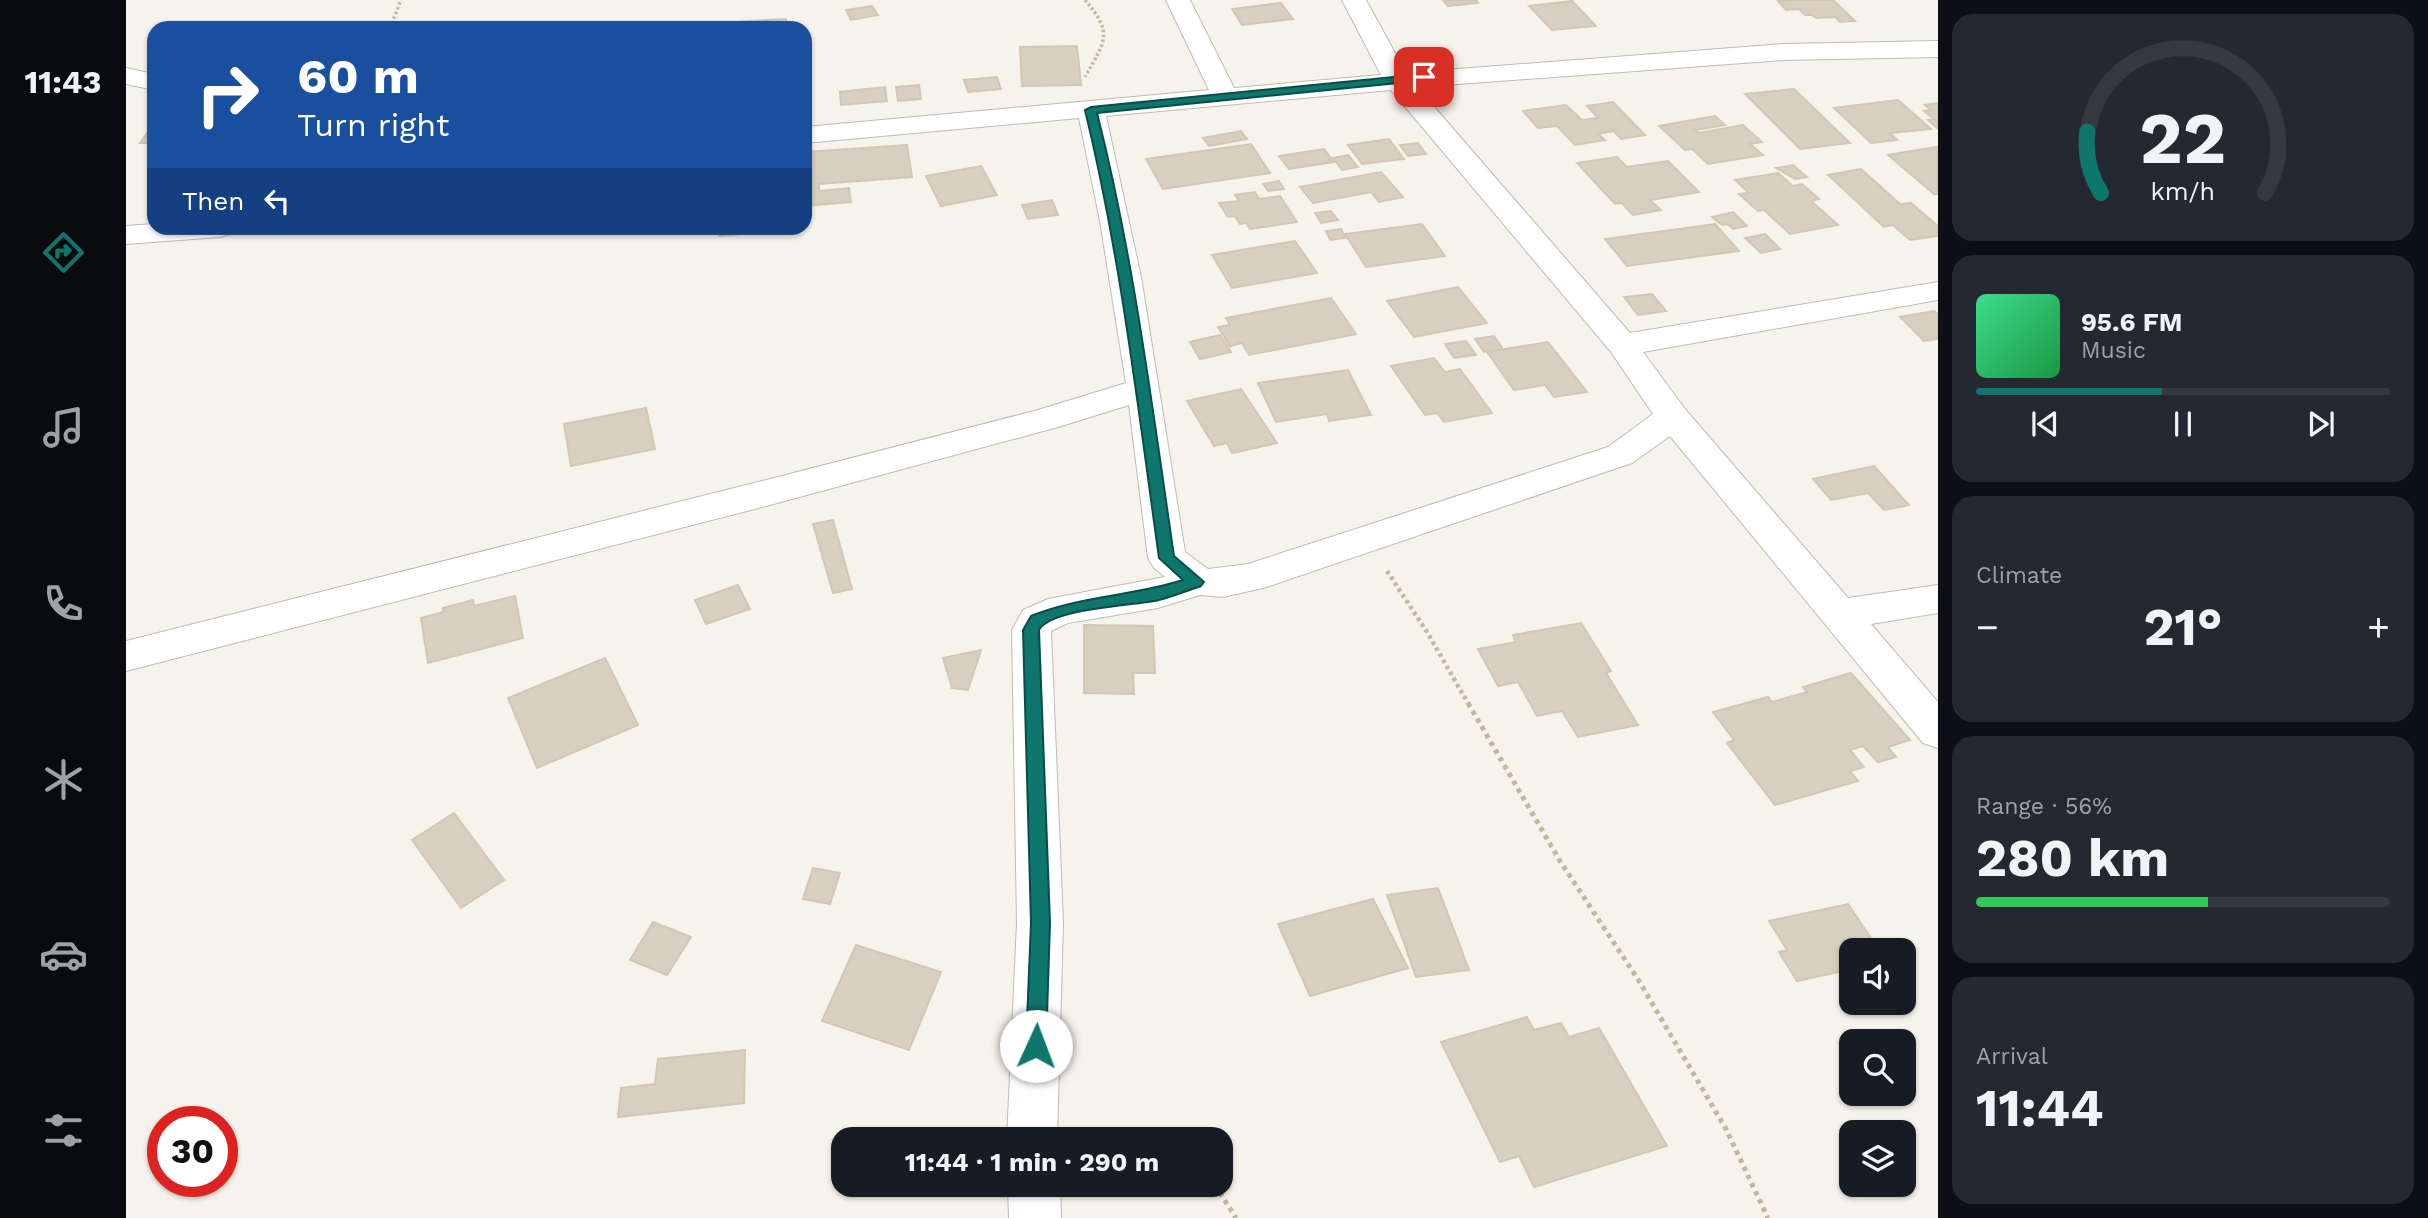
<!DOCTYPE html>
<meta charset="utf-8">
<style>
:root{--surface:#171b24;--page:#242831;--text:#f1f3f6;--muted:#9ea1a6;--line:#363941;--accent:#0f766e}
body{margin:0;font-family:"Work Sans",sans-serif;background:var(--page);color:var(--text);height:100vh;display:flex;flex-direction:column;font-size:26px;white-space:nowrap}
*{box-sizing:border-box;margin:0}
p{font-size:23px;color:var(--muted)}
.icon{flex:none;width:38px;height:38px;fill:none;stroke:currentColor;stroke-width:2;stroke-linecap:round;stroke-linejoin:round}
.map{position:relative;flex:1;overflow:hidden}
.panel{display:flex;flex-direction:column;gap:14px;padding:14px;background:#0d0f14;width:490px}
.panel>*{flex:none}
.guide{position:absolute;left:21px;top:21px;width:665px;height:214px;border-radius:21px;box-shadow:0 2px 5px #0004;background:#1a4fa0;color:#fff;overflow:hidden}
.buttons{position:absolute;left:1713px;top:938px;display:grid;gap:14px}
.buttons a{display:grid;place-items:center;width:77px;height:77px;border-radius:14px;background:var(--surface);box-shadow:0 2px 5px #0004;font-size:35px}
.speed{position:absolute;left:21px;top:1106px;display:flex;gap:14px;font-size:35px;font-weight:700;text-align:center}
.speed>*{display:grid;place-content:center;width:91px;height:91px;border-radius:50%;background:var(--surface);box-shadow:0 2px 5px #0004;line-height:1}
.speed .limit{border:10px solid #d22;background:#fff;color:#111}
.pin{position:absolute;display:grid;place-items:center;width:60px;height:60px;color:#fff;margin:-30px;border-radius:14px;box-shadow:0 4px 10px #0006}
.me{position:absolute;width:77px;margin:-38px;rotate:2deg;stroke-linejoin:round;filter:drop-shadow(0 0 5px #0008)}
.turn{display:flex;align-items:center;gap:24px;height:147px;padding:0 35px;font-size:32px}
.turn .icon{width:91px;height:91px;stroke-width:2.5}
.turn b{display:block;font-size:49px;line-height:60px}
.then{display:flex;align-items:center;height:66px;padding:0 35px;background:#0003;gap:14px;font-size:26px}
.big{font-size:52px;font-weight:700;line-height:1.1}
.panel .tile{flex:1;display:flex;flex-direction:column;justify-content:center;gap:10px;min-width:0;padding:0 24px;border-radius:21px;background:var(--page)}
.panel .dial{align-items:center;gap:0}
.dial svg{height:182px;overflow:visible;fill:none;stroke:var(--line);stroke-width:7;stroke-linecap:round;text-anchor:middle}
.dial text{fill:var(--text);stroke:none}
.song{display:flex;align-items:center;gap:21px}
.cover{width:84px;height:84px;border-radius:10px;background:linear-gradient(135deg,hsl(150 70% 55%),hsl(140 70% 35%))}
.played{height:7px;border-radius:4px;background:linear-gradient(90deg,var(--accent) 45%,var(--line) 45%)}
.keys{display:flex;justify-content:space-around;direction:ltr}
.heat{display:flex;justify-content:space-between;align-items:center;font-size:38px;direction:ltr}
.charge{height:10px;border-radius:5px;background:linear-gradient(90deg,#34c759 56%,var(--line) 0)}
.trip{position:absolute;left:705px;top:1127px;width:402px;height:70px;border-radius:21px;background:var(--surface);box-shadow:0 2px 5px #0004;font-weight:700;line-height:70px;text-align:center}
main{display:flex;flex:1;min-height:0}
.dock{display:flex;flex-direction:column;width:126px;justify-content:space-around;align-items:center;background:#090b0e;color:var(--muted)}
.dock .icon{width:49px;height:49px}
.dock .on{color:var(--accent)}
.dock b{font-size:32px;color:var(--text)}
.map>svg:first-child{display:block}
.building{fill:#d8cfc1;stroke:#d3c7b4;stroke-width:2}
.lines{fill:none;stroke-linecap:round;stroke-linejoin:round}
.minor-casing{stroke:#c2bbae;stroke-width:2}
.path-far2{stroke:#c4b79f;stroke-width:3.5;stroke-dasharray:2.5 2.5;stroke-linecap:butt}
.path-far1{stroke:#c4b79f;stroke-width:4.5;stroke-dasharray:3.5 3.5;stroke-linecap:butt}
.path{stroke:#c4b79f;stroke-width:5;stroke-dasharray:4.5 4.5;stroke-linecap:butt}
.minor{fill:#fff;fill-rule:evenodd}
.route{fill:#0f766e;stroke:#0a4d48;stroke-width:2}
</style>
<main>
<nav class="dock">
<b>11:43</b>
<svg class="icon on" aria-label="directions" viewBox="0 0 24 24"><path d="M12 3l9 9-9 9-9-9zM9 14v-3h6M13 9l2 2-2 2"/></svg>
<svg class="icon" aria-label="music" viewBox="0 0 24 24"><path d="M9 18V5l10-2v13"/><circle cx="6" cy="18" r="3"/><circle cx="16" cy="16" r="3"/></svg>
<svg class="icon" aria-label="phone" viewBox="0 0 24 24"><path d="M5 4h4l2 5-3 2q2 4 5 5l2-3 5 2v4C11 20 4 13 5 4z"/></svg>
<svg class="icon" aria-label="climate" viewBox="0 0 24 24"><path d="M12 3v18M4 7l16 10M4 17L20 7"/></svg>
<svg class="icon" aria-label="car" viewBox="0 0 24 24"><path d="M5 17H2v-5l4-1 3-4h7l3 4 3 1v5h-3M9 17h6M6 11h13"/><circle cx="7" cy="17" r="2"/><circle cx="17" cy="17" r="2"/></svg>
<svg class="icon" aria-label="filters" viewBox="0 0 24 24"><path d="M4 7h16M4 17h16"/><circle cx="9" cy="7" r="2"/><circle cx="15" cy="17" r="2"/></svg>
</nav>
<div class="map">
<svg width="1812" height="1218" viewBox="0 0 1812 1218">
<rect width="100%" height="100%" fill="#f6f3ec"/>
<g class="building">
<polygon points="1317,0 1350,0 1352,3 1322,6"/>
<polygon points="1661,0 1707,0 1729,21 1714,22 1709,17 1690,18 1686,15 1679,15 1673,9 1660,10 1652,1"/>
<polygon points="1446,1 1470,26 1426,30 1403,6"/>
<polygon points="1155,3 1167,19 1116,25 1106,9"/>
<polygon points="746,6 752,15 725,20 720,10"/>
<polygon points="660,19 660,27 537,28 537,26"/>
<polygon points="951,46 955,85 896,86 894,47"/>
<polygon points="871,77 875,89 842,92 838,80"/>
<polygon points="793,85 795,99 772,101 770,87"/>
<polygon points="759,87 761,101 715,105 714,92"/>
<polygon points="1668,89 1724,143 1674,149 1619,94"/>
<polygon points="1772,100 1805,129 1764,133 1771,140 1745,143 1708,108"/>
<polygon points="1487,102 1519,135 1495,139 1488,131 1472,134 1479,140 1449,145 1431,126 1412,128 1397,111 1440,105 1456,120 1472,118 1461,106"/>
<polygon points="1812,103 1812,129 1802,120 1809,120 1798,111 1805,110 1799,105"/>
<polygon points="1589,116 1599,125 1569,130 1573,133 1617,125 1636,142 1624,144 1637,155 1582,164 1566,149 1559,150 1533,126"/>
<polygon points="26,126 28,143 14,143"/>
<polygon points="1115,131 1121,139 1083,146 1077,138"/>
<polygon points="1263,139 1278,159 1236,164 1222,145"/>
<polygon points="1292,143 1300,154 1282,156 1274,145"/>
<polygon points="1125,144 1144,173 1037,189 1020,159"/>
<polygon points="781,145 786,177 693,184 693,191 723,188 725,202 679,206 679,152"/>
<polygon points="1811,147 1812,194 1808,194 1762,155"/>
<polygon points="1198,149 1208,162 1163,169 1153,156"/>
<polygon points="1222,155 1232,167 1216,170 1207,158"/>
<polygon points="1491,157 1501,167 1542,161 1573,192 1524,200 1535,210 1507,215 1496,203 1489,204 1451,163"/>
<polygon points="1667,165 1681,177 1669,179 1650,168"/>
<polygon points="855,166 871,195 815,206 800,176"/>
<polygon points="1735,169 1774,204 1785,203 1812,226 1812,236 1784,240 1767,225 1758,227 1702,175"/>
<polygon points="1255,172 1277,197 1253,202 1245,192 1187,203 1174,187"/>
<polygon points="1652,173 1667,186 1676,184 1693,199 1685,201 1712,225 1664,234 1638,210 1632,211 1613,194 1623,193 1609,180"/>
<polygon points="1153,181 1158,189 1142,191 1137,184"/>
<polygon points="1129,192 1133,199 1154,196 1171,222 1124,229 1120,223 1114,224 1109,216 1102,217 1093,203 1113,201 1109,195"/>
<polygon points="926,200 932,215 902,219 896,205"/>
<polygon points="1205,211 1212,220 1195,223 1189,213"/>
<polygon points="1607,212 1621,226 1607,229 1602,224 1596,225 1586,217"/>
<polygon points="1296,224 1319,256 1240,267 1219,234"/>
<polygon points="1589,224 1613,251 1501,266 1479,239"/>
<polygon points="593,228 648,228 648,231 593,236"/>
<polygon points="1215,229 1219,238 1204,240 1200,231"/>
<polygon points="1639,234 1654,249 1635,253 1619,238"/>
<polygon points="1169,241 1191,273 1106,288 1086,255"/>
<polygon points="1332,287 1361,323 1288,337 1261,301"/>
<polygon points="1526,294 1540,311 1512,315 1498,297"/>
<polygon points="1205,298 1230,334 1123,355 1116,343 1104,346 1092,327 1104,325 1100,318"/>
<polygon points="1808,311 1812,314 1812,339 1798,341 1774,317"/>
<polygon points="1094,335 1105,352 1074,359 1064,342"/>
<polygon points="1368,336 1377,349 1358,352 1349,339"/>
<polygon points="1340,341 1350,355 1328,358 1319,344"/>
<polygon points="1422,342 1461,392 1428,397 1419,385 1388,390 1361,352"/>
<polygon points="1308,358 1319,372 1334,369 1366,413 1318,422 1311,413 1299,415 1265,366"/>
<polygon points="1222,370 1245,415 1203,421 1201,414 1150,422 1132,383"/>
<polygon points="1115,389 1151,443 1106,453 1101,443 1088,446 1061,401"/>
<polygon points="520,408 529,449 445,466 438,424"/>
<polygon points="1748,466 1783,505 1758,510 1742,493 1705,500 1687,479"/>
<polygon points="707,520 726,589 707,593 687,524"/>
<polygon points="612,585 624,609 580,624 569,600"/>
<polygon points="389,596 397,638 302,663 295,618 317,612 317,608 347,600 348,606"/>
<polygon points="1455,623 1485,671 1480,673 1512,725 1452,737 1436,711 1411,716 1392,682 1372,686 1352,649 1390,642 1387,635"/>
<polygon points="958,625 1027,626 1029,673 1007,673 1008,694 958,693"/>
<polygon points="855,650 842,690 826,688 817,658"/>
<polygon points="479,658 512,725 411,768 382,698"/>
<polygon points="1725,673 1784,740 1762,747 1770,757 1752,762 1737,746 1724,750 1738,767 1724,771 1732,781 1649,805 1601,743 1608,740 1587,712 1642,697 1646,702 1681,692 1677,687"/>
<polygon points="328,813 378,880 335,908 286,840"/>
<polygon points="687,868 714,873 704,904 677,899"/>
<polygon points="1312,888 1343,970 1290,977 1261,895"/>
<polygon points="1247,899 1282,968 1184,996 1152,924"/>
<polygon points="1722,904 1753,950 1726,950 1726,969 1671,981 1653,952 1661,950 1643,921"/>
<polygon points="527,922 565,937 541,975 504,960"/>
<polygon points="730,945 815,972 783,1050 696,1021"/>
<polygon points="1401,1017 1408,1030 1435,1023 1443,1037 1473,1028 1541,1146 1408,1187 1393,1156 1374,1162 1315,1042"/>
<polygon points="619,1050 618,1103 492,1117 495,1088 529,1084 532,1059"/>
</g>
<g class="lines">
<g class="minor-casing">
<g id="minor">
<path d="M1040,0H1064L1108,88L1255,75L1216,0H1240L1280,73L1658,44L1812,41V57L1658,60L1291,87L1504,333L1812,282V300L1517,352L1559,409L1722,598L1812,585V613L1745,624L1812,702V748L1797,743L1544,436L1506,463L1137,588L1097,597L1074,595L1032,608L942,623L925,631L937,923L931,1139H881L891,923L886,630L897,610L922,599L1039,577L1028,568L1022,558L1003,405L932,427L644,505L0,671V641L644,479L912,410L1000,383L974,221L953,118L679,143V127L1083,90ZM1265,90L1485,352L1527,414L1482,447L1122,564L1082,569L1059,552L1015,277L980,116Z"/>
<polygon points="0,68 28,74 28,90 0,84"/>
<polygon points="28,224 28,228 109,228 104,234 94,237 0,244 0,226"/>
<polygon points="882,1185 934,1185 935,1218 883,1218"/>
</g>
</g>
<g class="path-far2">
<path d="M959,0C988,34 979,41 959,77"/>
<polyline points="264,28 275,0"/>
</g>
<polyline class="path-far1" points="1261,571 1301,632 1343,705"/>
<g class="path">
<polyline points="1342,703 1434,861 1513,981 1600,1129 1642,1218"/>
<polyline points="955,1131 989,1139"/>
<polyline points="1089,1185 1110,1218"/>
</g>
<use href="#minor" class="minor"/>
</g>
<path class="route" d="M1298,74L1302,75V80L971,113C1008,258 1026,407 1048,556L1078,582L1075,586C1061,591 1047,596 1033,600C1007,606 925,608 913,630L924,923L920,1046L917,1053L910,1056L903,1053L900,1046L905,923L897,630L905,616C954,596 1007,596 1057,580L1033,558C1012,408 995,258 959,110L965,107Z"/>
</svg>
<div class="buttons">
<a><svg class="icon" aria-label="sound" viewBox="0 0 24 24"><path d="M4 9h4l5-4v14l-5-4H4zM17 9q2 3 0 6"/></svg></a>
<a><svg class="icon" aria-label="search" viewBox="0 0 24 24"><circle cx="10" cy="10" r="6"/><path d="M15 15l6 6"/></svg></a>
<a><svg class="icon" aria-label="layers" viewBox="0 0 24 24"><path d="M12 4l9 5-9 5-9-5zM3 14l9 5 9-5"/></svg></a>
</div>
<div class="speed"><div class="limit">30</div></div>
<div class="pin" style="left:1298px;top:77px;background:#d93025"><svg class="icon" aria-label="arrive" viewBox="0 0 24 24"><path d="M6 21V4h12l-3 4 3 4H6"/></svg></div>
<svg class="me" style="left:910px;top:1046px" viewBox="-20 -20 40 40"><circle r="19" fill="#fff"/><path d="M0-13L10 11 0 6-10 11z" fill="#0f766e"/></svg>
<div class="trip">11:44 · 1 min · 290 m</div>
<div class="guide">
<div class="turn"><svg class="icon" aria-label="right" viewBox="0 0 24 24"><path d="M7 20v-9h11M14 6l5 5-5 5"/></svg><div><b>60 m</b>Turn right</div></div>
<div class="then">Then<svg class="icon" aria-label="left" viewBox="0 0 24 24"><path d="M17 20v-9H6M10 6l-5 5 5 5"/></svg></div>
</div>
</div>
<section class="panel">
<div class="tile dial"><svg viewBox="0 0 100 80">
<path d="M14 69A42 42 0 1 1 86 69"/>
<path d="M14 69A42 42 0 0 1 8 42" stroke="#0f766e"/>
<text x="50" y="56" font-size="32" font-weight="700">22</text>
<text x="50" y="72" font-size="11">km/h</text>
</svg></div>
<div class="tile">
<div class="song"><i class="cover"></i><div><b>95.6 FM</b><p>Music</p></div></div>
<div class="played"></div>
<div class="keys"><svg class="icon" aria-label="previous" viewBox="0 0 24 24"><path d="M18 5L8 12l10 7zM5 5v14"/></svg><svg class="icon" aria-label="pause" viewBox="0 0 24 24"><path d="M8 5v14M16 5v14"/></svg><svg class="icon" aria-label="next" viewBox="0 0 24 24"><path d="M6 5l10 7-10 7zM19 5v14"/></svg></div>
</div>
<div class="tile"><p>Climate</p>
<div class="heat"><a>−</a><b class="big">21°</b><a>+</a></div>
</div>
<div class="tile"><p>Range · 56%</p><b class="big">280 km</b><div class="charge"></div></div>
<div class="tile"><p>Arrival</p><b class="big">11:44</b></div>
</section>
</main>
